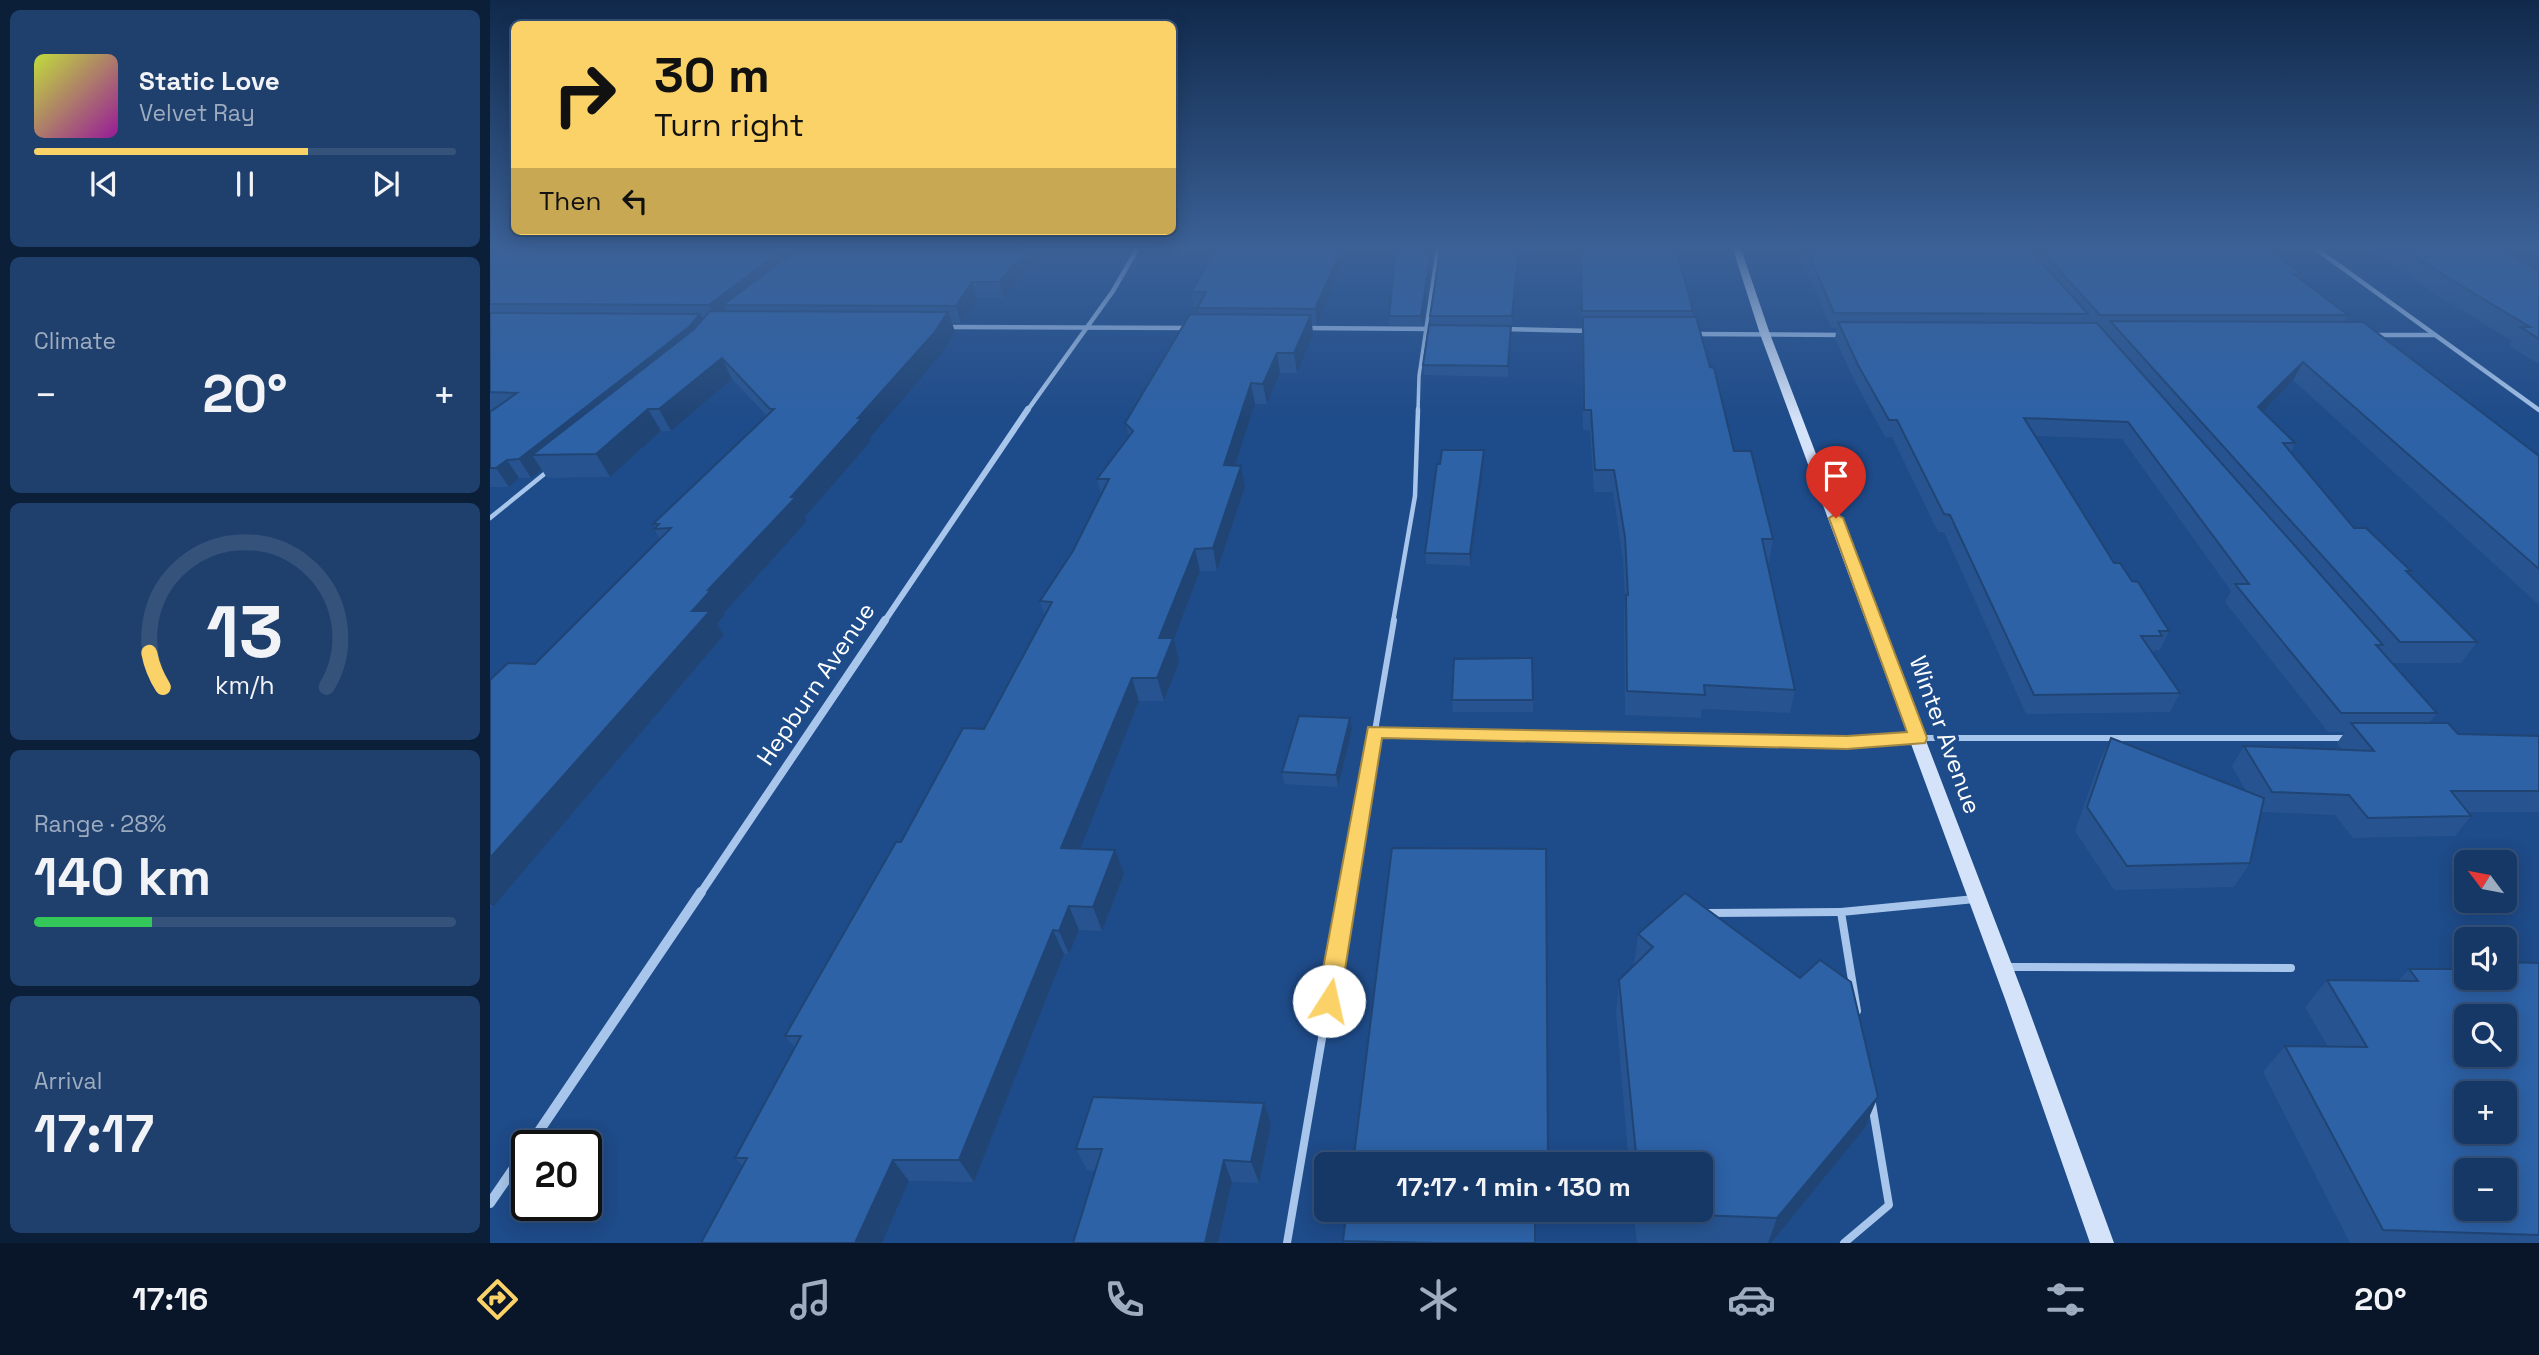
<!DOCTYPE html>
<meta charset="utf-8">
<style>
:root{--surface:#163867;--page:#1f3f6d;--text:#f1f3f6;--muted:#9eacc0;--line:#35527b;--accent:#fbd267}
body{margin:0;font-family:"Space Grotesk",sans-serif;background:var(--page);color:var(--text);height:100vh;display:flex;flex-direction:column;font-size:26px;white-space:nowrap}
*{box-sizing:border-box;margin:0}
p{font-size:23px;color:var(--muted)}
.icon{flex:none;width:38px;height:38px;fill:none;stroke:currentColor;stroke-width:2;stroke-linecap:round;stroke-linejoin:round}
.map{position:relative;flex:1;overflow:hidden}
.side{display:flex;flex-direction:column;gap:10px;padding:10px;background:#0c1f39;width:490px}
.side>*{flex:none}
.hud{position:absolute;left:21px;top:21px;width:665px;height:214px;border-radius:10px;box-shadow:0 4px 18px #0003,0 0 0 2px var(--line);background:#fbd267;color:#111;overflow:hidden}
.needle{width:46px;rotate:302deg}
.buttons{position:absolute;left:1964px;top:850px;display:grid;gap:14px}
.buttons a{display:grid;place-items:center;width:63px;height:63px;border-radius:10px;background:var(--surface);box-shadow:0 4px 18px #0003,0 0 0 2px var(--line);font-size:35px}
.speed{position:absolute;left:21px;top:1130px;display:flex;gap:14px;font-size:35px;font-weight:700;text-align:center}
.speed>*{display:grid;place-content:center;width:91px;height:91px;border-radius:50%;background:var(--surface);box-shadow:0 4px 18px #0003,0 0 0 2px var(--line);line-height:1}
.speed .limit{border:4px solid #111;border-radius:10px;background:#fff;color:#111}
.pin{position:absolute;display:grid;place-items:center;width:60px;height:60px;color:#fff;margin:-72px -30px;border-radius:50% 50% 50% 0;rotate:-45deg;box-shadow:0 0 7px #0007}
.pin .icon{rotate:45deg}
.me{position:absolute;width:77px;margin:-38px;rotate:10deg;stroke-linejoin:round;filter:drop-shadow(0 0 5px #0008)}
.turn{display:flex;align-items:center;gap:24px;height:147px;padding:0 28px;font-size:32px}
.turn .icon{width:91px;height:91px;stroke-width:2.5}
.turn b{display:block;font-size:49px;line-height:60px}
.then{display:flex;align-items:center;height:66px;padding:0 28px;background:#0003;gap:14px;font-size:26px}
.big{font-size:52px;font-weight:700;line-height:1.1}
.side .tile{flex:1;display:flex;flex-direction:column;justify-content:center;gap:10px;min-width:0;padding:0 24px;border-radius:10px;background:var(--page)}
.side .dial{align-items:center;gap:0}
.dial svg{height:182px;overflow:visible;fill:none;stroke:var(--line);stroke-width:7;stroke-linecap:round;text-anchor:middle}
.dial text{fill:var(--text);stroke:none}
.song{display:flex;align-items:center;gap:21px}
.cover{width:84px;height:84px;border-radius:10px;background:linear-gradient(135deg,hsl(70 70% 55%),hsl(300 70% 35%))}
.played{height:7px;border-radius:4px;background:linear-gradient(90deg,var(--accent) 65%,var(--line) 65%)}
.keys{display:flex;justify-content:space-around;direction:ltr}
.heat{display:flex;justify-content:space-between;align-items:center;font-size:38px;direction:ltr}
.charge{height:10px;border-radius:5px;background:linear-gradient(90deg,#34c759 28%,var(--line) 0)}
.trip{position:absolute;left:824px;top:1152px;width:399px;height:70px;border-radius:10px;background:var(--surface);box-shadow:0 4px 18px #0003,0 0 0 2px var(--line);font-weight:700;line-height:70px;text-align:center}
.tab-bar{display:flex;height:112px;justify-content:space-around;align-items:center;background:#091629;color:var(--muted)}
.tab-bar .icon{width:49px;height:49px}
.tab-bar .active{color:var(--accent)}
.tab-bar b{font-size:32px;color:var(--text)}
main{display:flex;flex:1;min-height:0}
.map>svg:first-child{display:block}
.lines{fill:none;stroke-linecap:round;stroke-linejoin:round}
.lane-far3{stroke:#a8c6eb;stroke-width:3.5}
.lane-far2{stroke:#a8c6eb;stroke-width:4.5}
.lane-far1{stroke:#a8c6eb;stroke-width:6}
.lane{stroke:#a8c6eb;stroke-width:8}
.street-far3{stroke:#a8c6eb;stroke-width:4.5}
.street-far2{stroke:#a8c6eb;stroke-width:6}
.street-far1{stroke:#a8c6eb;stroke-width:8}
.street{stroke:#a8c6eb;stroke-width:10}
.secondary{fill:#d4e3f9;fill-rule:evenodd}
.wall{fill:#275490}
.shaded-wall{fill:#204575}
.building{fill:#2d62a7;stroke:#204575;stroke-width:2;fill-rule:evenodd}
.route{fill:#fbd267;stroke:#a38843;stroke-width:2}
.labels{text-anchor:middle;stroke-width:7;stroke-linejoin:round;paint-order:stroke}
.street-label{font-size:24px;fill:#fff;stroke:#1e4b89}
</style>
<main>
<section class="side">
<div class="tile">
<div class="song"><i class="cover"></i><div><b>Static Love</b><p>Velvet Ray</p></div></div>
<div class="played"></div>
<div class="keys"><svg class="icon" aria-label="previous" viewBox="0 0 24 24"><path d="M18 5L8 12l10 7zM5 5v14"/></svg><svg class="icon" aria-label="pause" viewBox="0 0 24 24"><path d="M8 5v14M16 5v14"/></svg><svg class="icon" aria-label="next" viewBox="0 0 24 24"><path d="M6 5l10 7-10 7zM19 5v14"/></svg></div>
</div>
<div class="tile"><p>Climate</p>
<div class="heat"><a>−</a><b class="big">20°</b><a>+</a></div>
</div>
<div class="tile dial"><svg viewBox="0 0 100 80">
<path d="M14 69A42 42 0 1 1 86 69"/>
<path d="M14 69A42 42 0 0 1 8 54" stroke="#fbd267"/>
<text x="50" y="56" font-size="32" font-weight="700">13</text>
<text x="50" y="72" font-size="11">km/h</text>
</svg></div>
<div class="tile"><p>Range · 28%</p><b class="big">140 km</b><div class="charge"></div></div>
<div class="tile"><p>Arrival</p><b class="big">17:17</b></div>
</section>
<div class="map">
<svg width="2049" height="1243" viewBox="0 0 2049 1243">
<rect width="100%" height="100%" fill="#1e4b89"/>
<g class="lines">
<polyline class="lane-far3" points="928,411 929,376 948,246"/>
<g class="lane-far2">
<polyline points="0,518 58,471"/>
<polyline points="903,622 925,496 928,409"/>
</g>
<g class="lane-far1">
<polyline points="884,732 1357,742 1428,738 1857,738"/>
<polyline points="857,894 904,620"/>
</g>
<g class="lane">
<polyline points="1217,913 1351,912"/>
<polyline points="1516,967 1801,968"/>
<polyline points="1367,1011 1351,912 1485,899"/>
<polyline points="797,1243 857,892"/>
<polyline points="1354,1243 1399,1205 1382,1104"/>
</g>
<g class="street-far3">
<polyline points="1822,246 2049,410"/>
<polyline points="456,327 699,328"/>
<polyline points="813,328 948,329"/>
<polyline points="1012,329 1102,331"/>
<polyline points="1201,334 1354,335"/>
<polyline points="1880,335 1945,335"/>
<polyline points="537,411 623,291 649,246"/>
</g>
<polyline class="street-far2" points="394,622 538,409"/>
<polyline class="street-far1" points="210,894 395,620"/>
<g class="street">
<polyline points="39,1146 211,892"/>
<polyline points="0,1203 37,1149"/>
</g>
<polygon class="secondary" points="1242,246 1250,246 1280,334 1535,999 1624,1243 1600,1243 1515,999 1270,334"/>
</g>
<g class="wall">
<polygon points="0,246 557,246 557,248 514,298 487,298 471,323 462,323 465,332 451,354 380,438 381,441 315,517 317,521 234,613 235,614 227,624 234,635 3,907 0,907 0,680 45,664 170,539 164,529 165,528 163,524 277,416 242,379 181,431 171,431 120,477 57,478 52,470 41,478 29,478 19,487 0,487 0,412 4,410 0,410"/>
<polygon points="728,246 860,246 827,325 822,325 823,335 807,373 790,373 777,404 765,404 745,465 755,487 727,571 710,571 684,639 689,662 674,701 649,701 590,848 634,874 612,931 589,930 579,954 574,954 484,1182 419,1181 392,1243 211,1243 253,1166 245,1158 305,1048 295,1036 411,842 494,729 555,616 550,601 583,551 611,495 607,479 639,436 635,423 708,315 707,308 704,308 701,292"/>
<polygon points="906,246 944,246 932,326 899,325 899,316"/>
<polygon points="1030,246 1022,326 1021,326 1018,377 934,375 933,365 941,325 940,316"/>
<polygon points="1091,246 1186,246 1203,311 1202,317 1244,451 1283,539 1279,562 1277,562 1305,690 1300,713 1212,709 1211,718 1135,715 1134,618 1135,599 1133,560 1123,492 1104,492 1100,431 1093,430"/>
<polygon points="1306,246 1775,246 1812,274 1809,278 1858,315 1855,321 2049,456 2049,605 1803,380 1773,411 1805,443 1801,453 1864,528 1921,571 1919,574 1987,642 1971,663 1902,663 1947,713 1939,723 1968,734 2049,736 2049,812 1978,812 1981,816 1965,836 1863,838 1845,815 1771,812 1760,863 1744,887 1624,890 1585,831 1609,762 1621,738 1756,791 1742,766 1754,746 1852,750 1847,743 1855,732 1838,732 1735,602 1741,591 1632,439 1545,436 1624,563 1642,581 1679,631 1670,650 1665,650 1663,653 1690,693 1680,712 1536,714 1454,532 1448,532 1402,437 1395,437 1365,382 1345,338 1347,328 1341,328"/>
<polygon points="1876,246 2015,246 2025,252 2023,256 2049,272 2049,364 2019,346 2022,341 1950,297"/>
<polygon points="994,450 994,461 980,566 936,564 935,553"/>
<polygon points="962,700 1043,700 1043,712 963,712"/>
<polygon points="862,730 848,787 794,784 792,772"/>
<polygon points="1148,934 1374,1129 1281,1243 1147,1243 1143,1209 1211,1209 1211,1164 1139,1164 1126,1013 1129,980 1144,965"/>
<polygon points="2049,963 2049,1243 1860,1243 1773,1072 1795,1046 1838,1047 1815,1007 1837,980 1908,981 1919,969 1976,978"/>
<polygon points="781,1125 769,1183 742,1182 728,1243 583,1243 605,1171 597,1170 586,1149"/>
<polygon points="857,1209 1058,1209 1057,1218 1045,1218 1045,1243 854,1243"/>
</g>
<g class="shaded-wall">
<polygon points="298,246 324,246 233,305 237,313 227,321 219,305"/>
<polygon points="540,246 557,246 557,248 514,298 509,282"/>
<polygon points="853,246 860,246 827,325 825,309"/>
<polygon points="942,246 944,246 932,326 931,316"/>
<polygon points="1029,246 1030,246 1022,326 1022,316"/>
<polygon points="482,282 487,298 471,323 466,306"/>
<polygon points="458,312 465,332 451,354 380,438 381,441 315,517 317,521 234,613 235,614 227,624 234,635 3,907 0,904 0,858 218,590 301,497"/>
<polygon points="210,314 218,331 42,455 52,470 41,478 29,459"/>
<polygon points="821,315 823,335 807,373 804,353"/>
<polygon points="1021,326 1021,336 1018,377 1018,366"/>
<polygon points="787,353 790,373 777,404 773,384"/>
<polygon points="232,358 242,379 181,431 169,409"/>
<polygon points="1813,362 1803,380 1759,426 1768,407"/>
<polygon points="761,383 765,404 738,487 734,465"/>
<polygon points="158,409 171,431 120,477 106,454"/>
<polygon points="994,450 994,461 980,566 980,554"/>
<polygon points="17,460 29,478 19,487 6,468"/>
<polygon points="751,466 755,487 727,571 723,548"/>
<polygon points="705,549 710,571 684,639 689,662 674,701 667,678 669,638"/>
<polygon points="642,678 649,701 581,872 571,848"/>
<polygon points="860,718 862,730 848,787 846,775"/>
<polygon points="625,850 634,874 612,931 603,907"/>
<polygon points="579,906 589,930 579,954 569,931"/>
<polygon points="563,930 574,954 484,1182 469,1160"/>
<polygon points="1388,1097 1374,1129 1281,1243 1278,1243 1287,1218"/>
<polygon points="774,1103 781,1125 769,1183 761,1162"/>
<polygon points="403,1160 419,1181 392,1243 365,1243"/>
<polygon points="734,1160 742,1182 728,1243 715,1243"/>
</g>
<g class="building">
<polygon points="18,246 298,246 219,305 0,304 0,255"/>
<polygon points="311,246 541,246 509,282 482,282 466,306 233,305"/>
<polygon points="728,246 853,246 825,309 707,308 716,292 701,292"/>
<polygon points="906,246 942,246 931,316 899,316"/>
<polygon points="951,246 1029,246 1022,316 940,316"/>
<polygon points="1091,246 1186,246 1203,311 1092,311"/>
<polygon points="1315,246 1537,246 1598,314 1344,313"/>
<polygon points="1547,246 1775,246 1812,274 1804,274 1858,315 1610,315"/>
<polygon points="1909,246 2015,246 2025,252 2016,252 2049,272 2049,339 2031,327 2040,327 1960,279"/>
<polygon points="220,311 458,312 444,333 368,418 372,418 301,497 306,497 218,590 221,590 202,611 220,611 0,858 0,680 18,663 45,664 181,528 164,529 169,524 163,524 284,409 280,409 232,358 169,409 158,409 106,454 42,455 203,330"/>
<polygon points="0,313 210,314 199,327 29,459 17,460 6,468 0,468 0,412 27,393 0,392"/>
<polygon points="700,314 821,315 804,353 787,353 773,384 761,383 734,465 751,466 723,548 705,549 669,638 683,638 667,678 642,678 571,848 625,850 603,907 579,906 569,931 563,930 469,1160 403,1160 365,1243 211,1243 257,1158 245,1158 311,1036 295,1036 406,842 411,842 473,728 494,729 562,602 550,601 583,551 619,479 607,479 643,431 635,423"/>
<polygon points="1093,317 1206,317 1220,367 1224,368 1244,451 1261,451 1283,539 1272,539 1305,690 1214,685 1215,695 1137,691 1136,595 1138,595 1135,537 1124,470 1105,470 1101,410 1094,410"/>
<polygon points="1620,321 1873,322 2049,456 2049,569 1813,362 1768,407 1805,443 1793,443 1864,528 1876,528 1921,571 1916,571 1987,642 1910,642"/>
<polygon points="1348,322 1607,323 1893,645 1886,645 1947,713 1851,713 1745,584 1759,584 1638,422 1534,418 1624,563 1630,563 1642,581 1648,582 1679,631 1669,631 1672,636 1651,636 1690,693 1544,695 1460,515 1454,514 1407,420 1399,420 1368,365"/>
<polygon points="939,325 1021,326 1018,366 933,365"/>
<polygon points="952,450 994,450 980,554 935,553 947,464 950,464"/>
<polygon points="1042,658 1043,700 962,700 964,659"/>
<polygon points="809,716 860,718 846,775 792,772"/>
<polygon points="1861,723 1958,723 1968,734 2049,736 2049,791 1961,791 1981,816 1878,818 1859,795 1782,792 1754,746 1884,751"/>
<polygon points="1621,738 1774,798 1760,863 1637,866 1597,807"/>
<polygon points="902,848 1056,849 1058,1164 863,1164"/>
<polygon points="1195,893 1310,978 1330,960 1361,982 1388,1097 1287,1218 1152,1213 1151,1209 1211,1209 1211,1164 1147,1164 1129,980 1163,947 1148,934"/>
<path d="M2014,962L2049,963V1235L1893,1230L1795,1046L1877,1047L1837,980L1928,981L1919,969H1976V978H2014ZM1976,1017H2014V1055H1976ZM1976,1094H2014V1132H1976ZM1976,1171H2014V1209H1976Z"/>
<polygon points="603,1097 774,1103 761,1162 734,1160 715,1243 583,1243 612,1149 586,1149"/>
<polygon points="857,1209 1045,1209 1045,1243 947,1243 853,1241"/>
</g>
<linearGradient id="sky" x2="0" y2="1"><stop stop-color="#10294b"/><stop offset="0.59" stop-color="#3b6197"/><stop offset="1" stop-color="#3b6197" stop-opacity="0"/></linearGradient>
<rect width="2049" height="420" fill="url(#sky)"/>
<polygon class="route" points="1346,514 1353,518 1437,738 1435,743 1357,749 892,738 850,1001 846,1008 839,1011 831,1008 827,1001 878,727 1357,736 1417,732 1339,518"/>
<g class="labels">
<g class="street-label">
<text transform="translate(326 684) rotate(-56)" y="8">Hepburn Avenue</text>
<text transform="translate(1455 735) rotate(70)" y="8">Winter Avenue</text>
</g>
</g>
</svg>
<div class="buttons">
<a><svg class="needle" viewBox="-14 -14 28 28"><path d="M0-13l5 13h-10z" fill="#e53935"/><path d="M0 13l5-13h-10z" fill="#9eacc0"/></svg></a>
<a><svg class="icon" aria-label="sound" viewBox="0 0 24 24"><path d="M4 9h4l5-4v14l-5-4H4zM17 9q2 3 0 6"/></svg></a>
<a><svg class="icon" aria-label="search" viewBox="0 0 24 24"><circle cx="10" cy="10" r="6"/><path d="M15 15l6 6"/></svg></a>
<a>+</a>
<a>−</a>
</div>
<div class="speed"><div class="limit">20</div></div>
<div class="pin" style="left:1346px;top:518px;background:#d93025"><svg class="icon" aria-label="arrive" viewBox="0 0 24 24"><path d="M6 21V4h12l-3 4 3 4H6"/></svg></div>
<svg class="me" style="left:839px;top:1001px" viewBox="-20 -20 40 40"><circle r="19" fill="#fff"/><path d="M0-13L10 11 0 6-10 11z" fill="#fbd267"/></svg>
<div class="trip">17:17 · 1 min · 130 m</div>
<div class="hud">
<div class="turn"><svg class="icon" aria-label="right" viewBox="0 0 24 24"><path d="M7 20v-9h11M14 6l5 5-5 5"/></svg><div><b>30 m</b>Turn right</div></div>
<div class="then">Then<svg class="icon" aria-label="left" viewBox="0 0 24 24"><path d="M17 20v-9H6M10 6l-5 5 5 5"/></svg></div>
</div>
</div>
</main>
<nav class="tab-bar">
<b>17:16</b>
<svg class="icon active" aria-label="directions" viewBox="0 0 24 24"><path d="M12 3l9 9-9 9-9-9zM9 14v-3h6M13 9l2 2-2 2"/></svg>
<svg class="icon" aria-label="music" viewBox="0 0 24 24"><path d="M9 18V5l10-2v13"/><circle cx="6" cy="18" r="3"/><circle cx="16" cy="16" r="3"/></svg>
<svg class="icon" aria-label="phone" viewBox="0 0 24 24"><path d="M5 4h4l2 5-3 2q2 4 5 5l2-3 5 2v4C11 20 4 13 5 4z"/></svg>
<svg class="icon" aria-label="climate" viewBox="0 0 24 24"><path d="M12 3v18M4 7l16 10M4 17L20 7"/></svg>
<svg class="icon" aria-label="car" viewBox="0 0 24 24"><path d="M5 17H2v-5l4-1 3-4h7l3 4 3 1v5h-3M9 17h6M6 11h13"/><circle cx="7" cy="17" r="2"/><circle cx="17" cy="17" r="2"/></svg>
<svg class="icon" aria-label="filters" viewBox="0 0 24 24"><path d="M4 7h16M4 17h16"/><circle cx="9" cy="7" r="2"/><circle cx="15" cy="17" r="2"/></svg>
<b>20°</b>
</nav>
